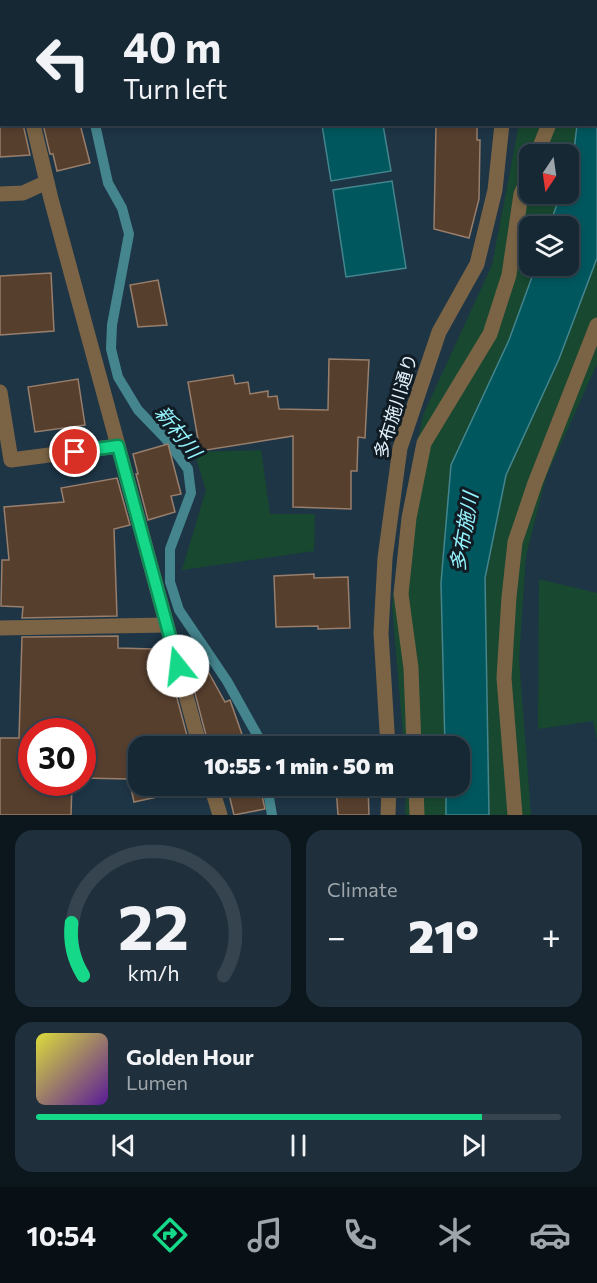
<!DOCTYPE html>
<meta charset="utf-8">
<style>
:root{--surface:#162834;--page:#1f303c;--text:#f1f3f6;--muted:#9ea6ac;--line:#35444f;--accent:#15d989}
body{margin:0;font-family:Commissioner,"Noto Sans JP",sans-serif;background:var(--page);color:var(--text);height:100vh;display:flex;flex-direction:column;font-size:22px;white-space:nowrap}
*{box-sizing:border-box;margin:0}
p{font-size:20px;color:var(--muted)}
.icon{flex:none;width:33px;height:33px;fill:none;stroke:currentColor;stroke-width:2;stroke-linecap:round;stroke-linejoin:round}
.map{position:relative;height:815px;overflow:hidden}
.sheet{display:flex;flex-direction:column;gap:15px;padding:15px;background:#0c161d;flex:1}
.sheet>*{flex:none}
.guide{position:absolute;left:0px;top:0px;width:597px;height:126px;box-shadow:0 3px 9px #0003,0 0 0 2px var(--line);background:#162834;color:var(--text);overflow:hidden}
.needle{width:39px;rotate:193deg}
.fabs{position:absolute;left:519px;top:144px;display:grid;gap:12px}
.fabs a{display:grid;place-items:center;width:60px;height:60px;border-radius:12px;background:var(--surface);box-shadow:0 3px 9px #0003,0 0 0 2px var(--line);font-size:30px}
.speed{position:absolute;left:18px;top:718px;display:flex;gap:12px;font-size:30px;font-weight:700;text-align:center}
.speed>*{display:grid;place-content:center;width:78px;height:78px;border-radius:50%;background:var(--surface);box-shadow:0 3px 9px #0003,0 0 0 2px var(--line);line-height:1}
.speed .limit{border:9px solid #d22;background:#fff;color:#111}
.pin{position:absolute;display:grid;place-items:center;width:51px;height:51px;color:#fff;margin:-26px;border:3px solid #fff;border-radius:50%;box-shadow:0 2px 6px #0007}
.me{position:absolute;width:66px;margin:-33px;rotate:344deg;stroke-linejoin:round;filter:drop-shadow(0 0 4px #0008)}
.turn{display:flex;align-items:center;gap:21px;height:126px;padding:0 24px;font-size:27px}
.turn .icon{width:78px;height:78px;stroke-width:2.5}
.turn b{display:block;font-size:42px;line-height:51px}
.big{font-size:45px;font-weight:800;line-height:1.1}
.sheet .card{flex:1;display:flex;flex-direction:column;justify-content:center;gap:9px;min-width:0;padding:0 21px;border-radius:18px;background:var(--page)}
.sheet .dial{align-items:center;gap:0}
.dial svg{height:156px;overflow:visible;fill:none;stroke:var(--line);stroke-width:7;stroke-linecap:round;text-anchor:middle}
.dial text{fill:var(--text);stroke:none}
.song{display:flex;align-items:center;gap:18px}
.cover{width:72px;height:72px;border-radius:9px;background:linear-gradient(135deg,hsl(60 70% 55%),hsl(270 70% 35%))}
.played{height:6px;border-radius:3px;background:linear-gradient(90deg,var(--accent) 85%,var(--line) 85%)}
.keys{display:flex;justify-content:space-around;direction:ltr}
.heat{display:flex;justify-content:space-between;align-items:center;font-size:33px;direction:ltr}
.sheet .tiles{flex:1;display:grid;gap:15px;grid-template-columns:1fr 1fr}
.card:last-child{grid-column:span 2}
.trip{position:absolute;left:128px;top:736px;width:342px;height:60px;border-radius:18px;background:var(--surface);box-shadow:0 3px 9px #0003,0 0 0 2px var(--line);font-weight:800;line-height:60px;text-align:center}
.dock{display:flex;height:96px;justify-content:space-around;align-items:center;background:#091015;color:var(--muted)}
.dock .icon{width:42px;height:42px}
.dock .active{color:var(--accent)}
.dock b{font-size:27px;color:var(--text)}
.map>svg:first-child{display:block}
.green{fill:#18482f}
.water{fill:#00575e;stroke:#44858e;stroke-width:1.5}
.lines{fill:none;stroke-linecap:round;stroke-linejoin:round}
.stream{stroke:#44858e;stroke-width:10}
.building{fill:#573f2e;stroke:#987e6b;stroke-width:1.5}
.street{stroke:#7b6445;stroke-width:15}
.route-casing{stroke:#0e8d59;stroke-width:15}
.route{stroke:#15d989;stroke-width:10}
.labels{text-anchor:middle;stroke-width:6;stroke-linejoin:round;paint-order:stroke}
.street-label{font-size:18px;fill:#e3f1fd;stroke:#111b23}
.water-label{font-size:20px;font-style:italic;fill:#95f3fc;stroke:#111b23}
</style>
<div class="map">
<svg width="597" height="815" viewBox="0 0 597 815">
<rect width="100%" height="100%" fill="#1e3546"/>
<g class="green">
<polygon points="519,125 577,125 573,159 569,173 568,154 530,154 530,194 561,194 549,226 530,226 530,266 536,266 509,340 451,465 441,583 445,747 404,747 392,605 405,501 423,415 492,265"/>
<polygon points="597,258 597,364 546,477 526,556 519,659 531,815 489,815 485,578 506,475 559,359"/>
<polygon points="261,450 270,514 315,514 314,551 182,570 206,490 194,452"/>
<polygon points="539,579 597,593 597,740 593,721 538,729"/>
<polygon points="406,786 446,786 446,815 405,815"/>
</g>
<g class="water">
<polygon points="568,0 597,0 597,258 559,359 506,475 485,578 489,815 446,815 446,786 459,786 459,747 445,747 441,583 451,465 509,340 536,266 568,266 568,226 549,226 561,194 568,194 569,173 573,159 577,125 596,124 596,2"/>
<polygon points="322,125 383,125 391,171 331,181"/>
<polygon points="392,181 406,268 346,277 333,190"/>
</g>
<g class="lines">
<g class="stream">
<polyline points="46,0 47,2"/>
<polyline points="95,124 108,183 122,208 129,234 112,325 111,349 118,377 138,410 166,439 188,469 191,493 170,549 170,582 179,610 227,681 260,740 261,747"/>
<polyline points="267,786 272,815"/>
</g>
</g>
<g class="building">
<polygon points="0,124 23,124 30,155 0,157"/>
<polygon points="43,124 80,124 90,163 57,171 53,154 50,154"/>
<polygon points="436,124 477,124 477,140 480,140 479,199 469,238 434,229"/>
<polygon points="51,273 54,331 0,335 0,276"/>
<polygon points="158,280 167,325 138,327 130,285"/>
<polygon points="329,359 369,360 365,438 358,437 357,471 351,471 351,509 293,507 293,436 200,451 188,382 233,375 235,384 248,382 250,394 268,391 268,397 277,396 279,409 328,410"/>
<polygon points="78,379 85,425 35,432 28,387"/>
<polygon points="168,444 181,494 171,496 175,512 148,520 136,474 138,474 133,454"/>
<polygon points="117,478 130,525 114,529 117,616 22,618 23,607 1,606 2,560 9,560 4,507 64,502 61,488"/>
<polygon points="314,574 314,578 348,577 350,628 318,629 318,626 276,627 274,576"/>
<polygon points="118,636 118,648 153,649 153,666 160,666 160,690 173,683 190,747 138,747 138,786 202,787 134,802 129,779 82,778 82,732 32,732 32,783 72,783 71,815 0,815 0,738 19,738 22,637"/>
<polygon points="205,666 225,702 230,700 245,743 250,742 251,747 209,747 190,674"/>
<polygon points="365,741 366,747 334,747 334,743"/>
<polygon points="227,786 260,786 265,809 234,815"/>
<polygon points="336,786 368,786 369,815 338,815"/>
</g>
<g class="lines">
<g class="street">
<polyline points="6,0 7,2"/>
<polyline points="499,0 500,2"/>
<polyline points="537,0 538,2"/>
<polyline points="33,124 51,199 200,747"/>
<polyline points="537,154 549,124"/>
<polyline points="0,194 23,193 47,182"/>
<polyline points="0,392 11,460 118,446"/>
<polyline points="0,628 166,625"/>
<polyline points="388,747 381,633 385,558 400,448 439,332 477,264 495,190 502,124"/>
<polyline points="414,747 411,668 401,594 409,518 424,443 490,334 509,275 521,194 530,174"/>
<polyline points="211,786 220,815"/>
<polyline points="416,786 417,815"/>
<polyline points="388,815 389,786"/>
<polyline points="515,815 504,678 509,597 515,542 535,483 597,325"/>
</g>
</g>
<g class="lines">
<g class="route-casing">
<polyline id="route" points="75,452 118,446 178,666"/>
</g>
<use href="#route" class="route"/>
</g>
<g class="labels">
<g class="street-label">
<text transform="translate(396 406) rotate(-73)" y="6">多布施川通り</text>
</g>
<g class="water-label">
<text transform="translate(178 432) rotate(52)" y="7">新村川</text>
<text transform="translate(464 532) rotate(-80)" y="7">多布施川</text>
</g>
</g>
</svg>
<div class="fabs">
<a><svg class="needle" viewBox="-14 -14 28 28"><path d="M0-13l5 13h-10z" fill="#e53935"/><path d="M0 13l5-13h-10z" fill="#9ea6ac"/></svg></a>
<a><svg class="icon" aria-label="layers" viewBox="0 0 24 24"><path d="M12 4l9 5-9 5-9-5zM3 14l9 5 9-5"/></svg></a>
</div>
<div class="speed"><div class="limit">30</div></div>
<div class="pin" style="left:75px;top:452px;background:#d93025"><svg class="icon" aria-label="arrive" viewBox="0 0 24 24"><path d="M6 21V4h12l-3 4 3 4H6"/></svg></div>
<svg class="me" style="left:178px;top:666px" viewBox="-20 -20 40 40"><circle r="19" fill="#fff"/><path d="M0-13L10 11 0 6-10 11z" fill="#15d989"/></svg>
<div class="trip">10:55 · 1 min · 50 m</div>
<div class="guide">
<div class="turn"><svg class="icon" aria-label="left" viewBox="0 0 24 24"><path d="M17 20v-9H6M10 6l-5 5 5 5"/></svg><div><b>40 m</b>Turn left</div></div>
</div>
</div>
<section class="sheet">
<div class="tiles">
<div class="card dial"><svg viewBox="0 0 100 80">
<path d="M14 69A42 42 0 1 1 86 69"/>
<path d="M14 69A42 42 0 0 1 8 42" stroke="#15d989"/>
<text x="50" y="56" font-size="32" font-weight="700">22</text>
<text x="50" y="72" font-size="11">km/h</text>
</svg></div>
<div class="card"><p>Climate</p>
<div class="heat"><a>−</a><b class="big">21°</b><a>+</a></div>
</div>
<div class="card">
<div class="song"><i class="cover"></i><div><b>Golden Hour</b><p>Lumen</p></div></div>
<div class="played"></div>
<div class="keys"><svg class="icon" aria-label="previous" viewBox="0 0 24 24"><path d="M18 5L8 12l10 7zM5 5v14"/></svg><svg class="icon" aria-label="pause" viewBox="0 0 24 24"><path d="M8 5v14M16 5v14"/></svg><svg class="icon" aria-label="next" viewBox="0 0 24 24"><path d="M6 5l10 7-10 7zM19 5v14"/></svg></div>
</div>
</div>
</section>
<nav class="dock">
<b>10:54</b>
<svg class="icon active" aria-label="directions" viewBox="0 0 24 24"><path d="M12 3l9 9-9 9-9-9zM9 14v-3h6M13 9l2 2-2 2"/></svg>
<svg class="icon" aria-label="music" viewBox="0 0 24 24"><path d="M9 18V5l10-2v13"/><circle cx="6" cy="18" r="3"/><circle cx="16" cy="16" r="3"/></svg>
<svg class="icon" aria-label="phone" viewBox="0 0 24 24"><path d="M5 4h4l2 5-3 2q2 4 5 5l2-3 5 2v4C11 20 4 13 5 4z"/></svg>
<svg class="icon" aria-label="climate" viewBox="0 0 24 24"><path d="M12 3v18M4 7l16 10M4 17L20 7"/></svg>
<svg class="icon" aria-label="car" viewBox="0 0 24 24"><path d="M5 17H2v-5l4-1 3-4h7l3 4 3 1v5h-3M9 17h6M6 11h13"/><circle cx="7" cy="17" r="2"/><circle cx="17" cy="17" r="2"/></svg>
</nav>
